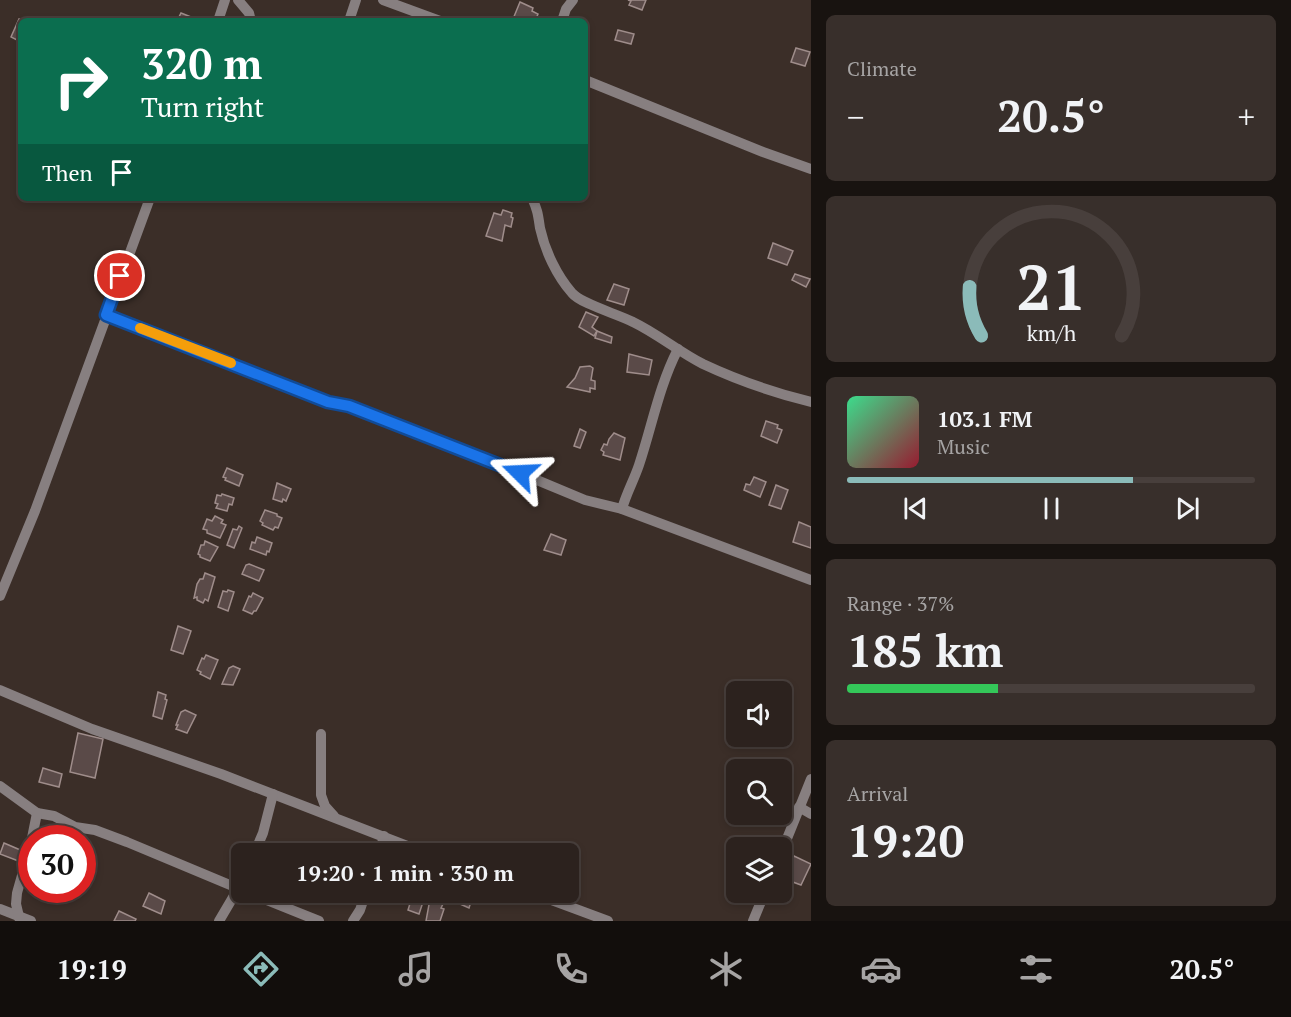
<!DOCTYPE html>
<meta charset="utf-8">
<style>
:root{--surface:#2c221e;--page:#382f2b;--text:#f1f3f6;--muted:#a6a4a4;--line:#483f3c;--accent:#8bbbb9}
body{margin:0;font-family:"PT Serif",serif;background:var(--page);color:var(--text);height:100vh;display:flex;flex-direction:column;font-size:22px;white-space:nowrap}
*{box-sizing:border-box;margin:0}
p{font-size:20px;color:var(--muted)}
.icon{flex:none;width:33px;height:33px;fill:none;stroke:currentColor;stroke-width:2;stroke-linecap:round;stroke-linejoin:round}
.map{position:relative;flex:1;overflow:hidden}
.panel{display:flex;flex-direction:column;gap:15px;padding:15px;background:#181310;width:480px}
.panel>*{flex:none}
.hud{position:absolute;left:18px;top:18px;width:570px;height:183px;border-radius:9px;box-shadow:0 3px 9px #0003,0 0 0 2px var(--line);background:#0b6e4f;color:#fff;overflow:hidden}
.buttons{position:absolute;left:726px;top:681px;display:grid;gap:12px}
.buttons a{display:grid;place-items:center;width:66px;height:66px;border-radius:9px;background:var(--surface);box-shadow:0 3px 9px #0003,0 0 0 2px var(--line);font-size:30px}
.speed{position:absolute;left:18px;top:825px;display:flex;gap:12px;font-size:30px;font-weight:700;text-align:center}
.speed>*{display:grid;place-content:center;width:78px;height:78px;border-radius:50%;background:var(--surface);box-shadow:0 3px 9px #0003,0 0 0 2px var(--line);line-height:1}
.speed .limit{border:9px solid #d22;background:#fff;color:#111}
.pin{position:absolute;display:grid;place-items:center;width:51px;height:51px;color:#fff;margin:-26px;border:3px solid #fff;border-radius:50%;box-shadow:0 2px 6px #0007}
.me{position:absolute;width:66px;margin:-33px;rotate:291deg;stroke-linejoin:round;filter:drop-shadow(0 0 4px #0008)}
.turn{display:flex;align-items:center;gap:21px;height:126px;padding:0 24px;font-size:27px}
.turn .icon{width:78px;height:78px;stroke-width:2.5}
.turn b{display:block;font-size:42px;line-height:51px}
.then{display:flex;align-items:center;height:57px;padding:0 24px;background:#0003;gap:12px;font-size:22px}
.big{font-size:45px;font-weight:600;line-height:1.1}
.panel .widget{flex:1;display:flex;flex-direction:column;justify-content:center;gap:9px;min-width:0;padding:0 21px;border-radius:9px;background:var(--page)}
.panel .dial{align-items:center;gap:0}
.dial svg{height:156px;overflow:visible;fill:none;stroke:var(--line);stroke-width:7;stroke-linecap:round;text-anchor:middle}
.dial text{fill:var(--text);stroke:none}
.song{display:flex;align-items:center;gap:18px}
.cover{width:72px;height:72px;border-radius:9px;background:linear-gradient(135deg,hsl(150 70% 55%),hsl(350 70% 35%))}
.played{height:6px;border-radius:3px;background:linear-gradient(90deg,var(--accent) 70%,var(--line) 70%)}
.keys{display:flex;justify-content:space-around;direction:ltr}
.heat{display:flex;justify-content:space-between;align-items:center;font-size:33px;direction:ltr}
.charge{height:9px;border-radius:4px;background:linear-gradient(90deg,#34c759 37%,var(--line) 0)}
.trip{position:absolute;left:231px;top:843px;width:348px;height:60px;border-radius:9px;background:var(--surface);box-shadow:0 3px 9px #0003,0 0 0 2px var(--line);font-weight:600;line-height:60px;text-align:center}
.dock{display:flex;height:96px;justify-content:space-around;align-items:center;background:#120e0c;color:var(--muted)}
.dock .icon{width:42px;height:42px}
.dock .selected{color:var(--accent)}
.dock b{font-size:27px;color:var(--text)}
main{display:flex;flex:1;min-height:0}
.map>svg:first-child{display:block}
.building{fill:#5a4a48;stroke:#9f8d8b;stroke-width:1.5}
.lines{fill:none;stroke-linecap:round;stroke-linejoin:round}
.street{stroke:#877f80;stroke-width:10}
.route-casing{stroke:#114b97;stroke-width:15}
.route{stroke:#1a73e8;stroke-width:10}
.slow{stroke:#f59e0b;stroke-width:10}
</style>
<main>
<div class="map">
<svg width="811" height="921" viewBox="0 0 811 921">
<rect width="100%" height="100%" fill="#3b2e28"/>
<g class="building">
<polygon points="628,0 646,0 642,10 629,5 631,1"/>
<polygon points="520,2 533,8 532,11 538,14 535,21 518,21 513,19"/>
<polygon points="181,13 201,21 177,21"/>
<polygon points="19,19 23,21 21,21 21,42 11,37"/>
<polygon points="618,30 634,34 631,44 615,40"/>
<polygon points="796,48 810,52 805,66 791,62"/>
<polygon points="503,210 512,213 511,217 513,218 511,227 505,225 502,241 486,236 494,213 501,215"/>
<polygon points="773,243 793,251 787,265 768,258"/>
<polygon points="795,274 810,279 806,287 792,280"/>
<polygon points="614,284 629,289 624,305 607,300"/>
<polygon points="586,312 598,317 592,327 597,331 594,336 579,327"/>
<polygon points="597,331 612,337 611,343 595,338"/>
<polygon points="629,354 652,360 649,375 627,372"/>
<polygon points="590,366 593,368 591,380 595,381 595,389 590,388 590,392 567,387 575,378 580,367"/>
<polygon points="766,421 778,425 777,428 782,430 777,443 761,436"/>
<polygon points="580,429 586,432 580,448 574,446"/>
<polygon points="614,433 625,438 620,460 603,455 604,452 601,450 604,444 607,445 609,439"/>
<polygon points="227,468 243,475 239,486 225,480 226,478 223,477"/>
<polygon points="754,477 766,482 760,497 744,490 746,484 750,485"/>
<polygon points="277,483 291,489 286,501 283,499 282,502 273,499"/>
<polygon points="776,485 788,490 781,509 769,505"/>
<polygon points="222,494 234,498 232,505 229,504 227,511 216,508 218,504 215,503 217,495 221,496"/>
<polygon points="265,510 277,514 277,516 282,518 278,528 275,527 273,530 262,525 263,523 260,521"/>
<polygon points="215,516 223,520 221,523 226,525 220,538 207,533 207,530 203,529 207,519 212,521"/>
<polygon points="799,522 811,527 811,548 793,542"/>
<polygon points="239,526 242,528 234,548 227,545 233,529 237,530"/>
<polygon points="551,534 566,540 561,555 544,550"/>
<polygon points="257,537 272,543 269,552 267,551 266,555 250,549 252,542 255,543"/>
<polygon points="205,541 218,547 210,561 200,557 200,555 198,554 201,545 204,545"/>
<polygon points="249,564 264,570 259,581 242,574 246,565"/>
<polygon points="205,573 215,577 208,601 205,599 203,603 197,600 197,597 194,598 197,584 200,579 203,579"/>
<polygon points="228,590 234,592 228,611 218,607 223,591 227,592"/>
<polygon points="253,593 263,598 256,611 254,611 252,614 243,610 249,596 251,597"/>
<polygon points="178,626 191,631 183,654 171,650"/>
<polygon points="206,655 218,660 210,679 200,674 201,672 197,670 202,658 204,659"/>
<polygon points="233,666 240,669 233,685 222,684 229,668"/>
<polygon points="158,692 166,695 165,699 167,700 162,719 153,716"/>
<polygon points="185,710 196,715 187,733 176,729 178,725 176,725 181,712"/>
<polygon points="78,733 103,739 95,778 70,772"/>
<polygon points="43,768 62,774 59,787 39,782"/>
<polygon points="4,843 25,852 21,862 0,854"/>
<polygon points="794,856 811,864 801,885 782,878"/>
<polygon points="406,892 414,892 425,896 419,914 408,910 412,897 405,895"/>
<polygon points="432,892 457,892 453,902"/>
<polygon points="462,892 474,892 469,908 460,904"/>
<polygon points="149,893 165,901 161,914 143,906"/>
<polygon points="430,899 443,904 441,908 444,909 440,921 426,921"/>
<polygon points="119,911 136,919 135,921 114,921"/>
</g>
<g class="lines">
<g class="street">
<polyline points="238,0 249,13 251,21"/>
<polyline points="383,0 440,21"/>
<polyline points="218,21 225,0"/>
<polyline points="349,21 356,0"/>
<polyline points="562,21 566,9 573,0"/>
<polyline points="585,80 763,152 811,169"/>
<path d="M532,198C538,211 538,215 540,228C545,251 557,276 572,293C581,304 618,314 633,322C658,334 679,352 703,364C737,380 775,393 811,402"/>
<polyline points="106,315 328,402 349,406 520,473 585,500 622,509 811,580"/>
<path d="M622,509C626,494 634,480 639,465C652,426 659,386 678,349"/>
<polyline points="0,596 35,511 150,198"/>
<polyline points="0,690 92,729 221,774 428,854"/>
<polyline points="321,734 321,795 325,806 334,816"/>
<polyline points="0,786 37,813 54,816 75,827 95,830 127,842 242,890"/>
<polyline points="799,807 811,814"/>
<polyline points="32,838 37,813"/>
<polyline points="782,851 811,779"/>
<polyline points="254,854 263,833 273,794"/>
<polyline points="379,854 384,836"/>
<polyline points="247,892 319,921"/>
<polyline points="530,892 608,921"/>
<polyline points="0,909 31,921"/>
<polyline points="20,921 16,904 17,893 32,840"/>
<polyline points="219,921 242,882"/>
<polyline points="353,921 360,910 366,892"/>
<polyline points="753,921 765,892"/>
</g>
</g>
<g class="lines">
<g class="route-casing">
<polyline id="route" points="120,276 106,315 328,402 349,406 520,473"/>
</g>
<use href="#route" class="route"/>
<polyline class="slow" points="140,328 231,363"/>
</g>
</svg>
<div class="buttons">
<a><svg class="icon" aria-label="sound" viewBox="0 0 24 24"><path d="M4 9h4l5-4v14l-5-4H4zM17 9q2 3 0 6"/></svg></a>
<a><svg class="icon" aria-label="search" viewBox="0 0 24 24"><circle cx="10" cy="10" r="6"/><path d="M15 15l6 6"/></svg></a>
<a><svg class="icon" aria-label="layers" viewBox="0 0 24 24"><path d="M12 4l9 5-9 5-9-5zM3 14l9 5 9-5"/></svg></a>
</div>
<div class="speed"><div class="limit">30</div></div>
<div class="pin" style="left:120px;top:276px;background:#d93025"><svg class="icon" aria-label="arrive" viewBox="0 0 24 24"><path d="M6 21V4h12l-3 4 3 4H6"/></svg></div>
<svg class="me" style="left:520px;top:473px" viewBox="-20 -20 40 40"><path d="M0-17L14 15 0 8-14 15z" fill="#1a73e8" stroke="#fff" stroke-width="4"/></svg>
<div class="trip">19:20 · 1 min · 350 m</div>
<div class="hud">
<div class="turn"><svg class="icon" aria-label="right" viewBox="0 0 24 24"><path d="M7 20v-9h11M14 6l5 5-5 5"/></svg><div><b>320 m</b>Turn right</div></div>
<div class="then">Then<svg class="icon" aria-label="arrive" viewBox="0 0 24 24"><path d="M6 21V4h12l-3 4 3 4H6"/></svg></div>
</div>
</div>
<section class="panel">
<div class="widget"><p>Climate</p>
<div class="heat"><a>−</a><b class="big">20.5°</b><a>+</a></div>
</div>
<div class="widget dial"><svg viewBox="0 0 100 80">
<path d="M14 69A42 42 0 1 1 86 69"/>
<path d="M14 69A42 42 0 0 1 8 44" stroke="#8bbbb9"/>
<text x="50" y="56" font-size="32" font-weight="700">21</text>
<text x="50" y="72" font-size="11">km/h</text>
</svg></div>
<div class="widget">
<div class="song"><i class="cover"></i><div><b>103.1 FM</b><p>Music</p></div></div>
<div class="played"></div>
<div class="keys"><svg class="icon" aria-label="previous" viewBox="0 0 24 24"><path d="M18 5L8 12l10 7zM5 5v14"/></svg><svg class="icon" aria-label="pause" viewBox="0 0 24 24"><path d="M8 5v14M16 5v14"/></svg><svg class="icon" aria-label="next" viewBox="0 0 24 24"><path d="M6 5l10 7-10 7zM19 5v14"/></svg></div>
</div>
<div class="widget"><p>Range · 37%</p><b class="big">185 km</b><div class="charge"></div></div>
<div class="widget"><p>Arrival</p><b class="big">19:20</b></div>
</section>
</main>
<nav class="dock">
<b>19:19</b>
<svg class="icon selected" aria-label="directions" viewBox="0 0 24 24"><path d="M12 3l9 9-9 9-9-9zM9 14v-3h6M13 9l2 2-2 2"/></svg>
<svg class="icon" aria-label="music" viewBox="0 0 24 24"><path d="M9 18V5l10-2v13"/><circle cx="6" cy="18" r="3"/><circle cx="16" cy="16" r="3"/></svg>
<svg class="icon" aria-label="phone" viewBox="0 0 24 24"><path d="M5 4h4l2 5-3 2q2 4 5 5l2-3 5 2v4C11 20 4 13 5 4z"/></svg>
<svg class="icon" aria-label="climate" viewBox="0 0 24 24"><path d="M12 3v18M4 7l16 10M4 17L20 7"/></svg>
<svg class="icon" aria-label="car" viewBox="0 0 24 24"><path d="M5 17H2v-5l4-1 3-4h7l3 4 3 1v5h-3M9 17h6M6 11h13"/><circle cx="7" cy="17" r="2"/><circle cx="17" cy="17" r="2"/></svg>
<svg class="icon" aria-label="filters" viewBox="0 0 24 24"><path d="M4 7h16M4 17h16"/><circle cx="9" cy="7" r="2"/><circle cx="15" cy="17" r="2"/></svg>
<b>20.5°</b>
</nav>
